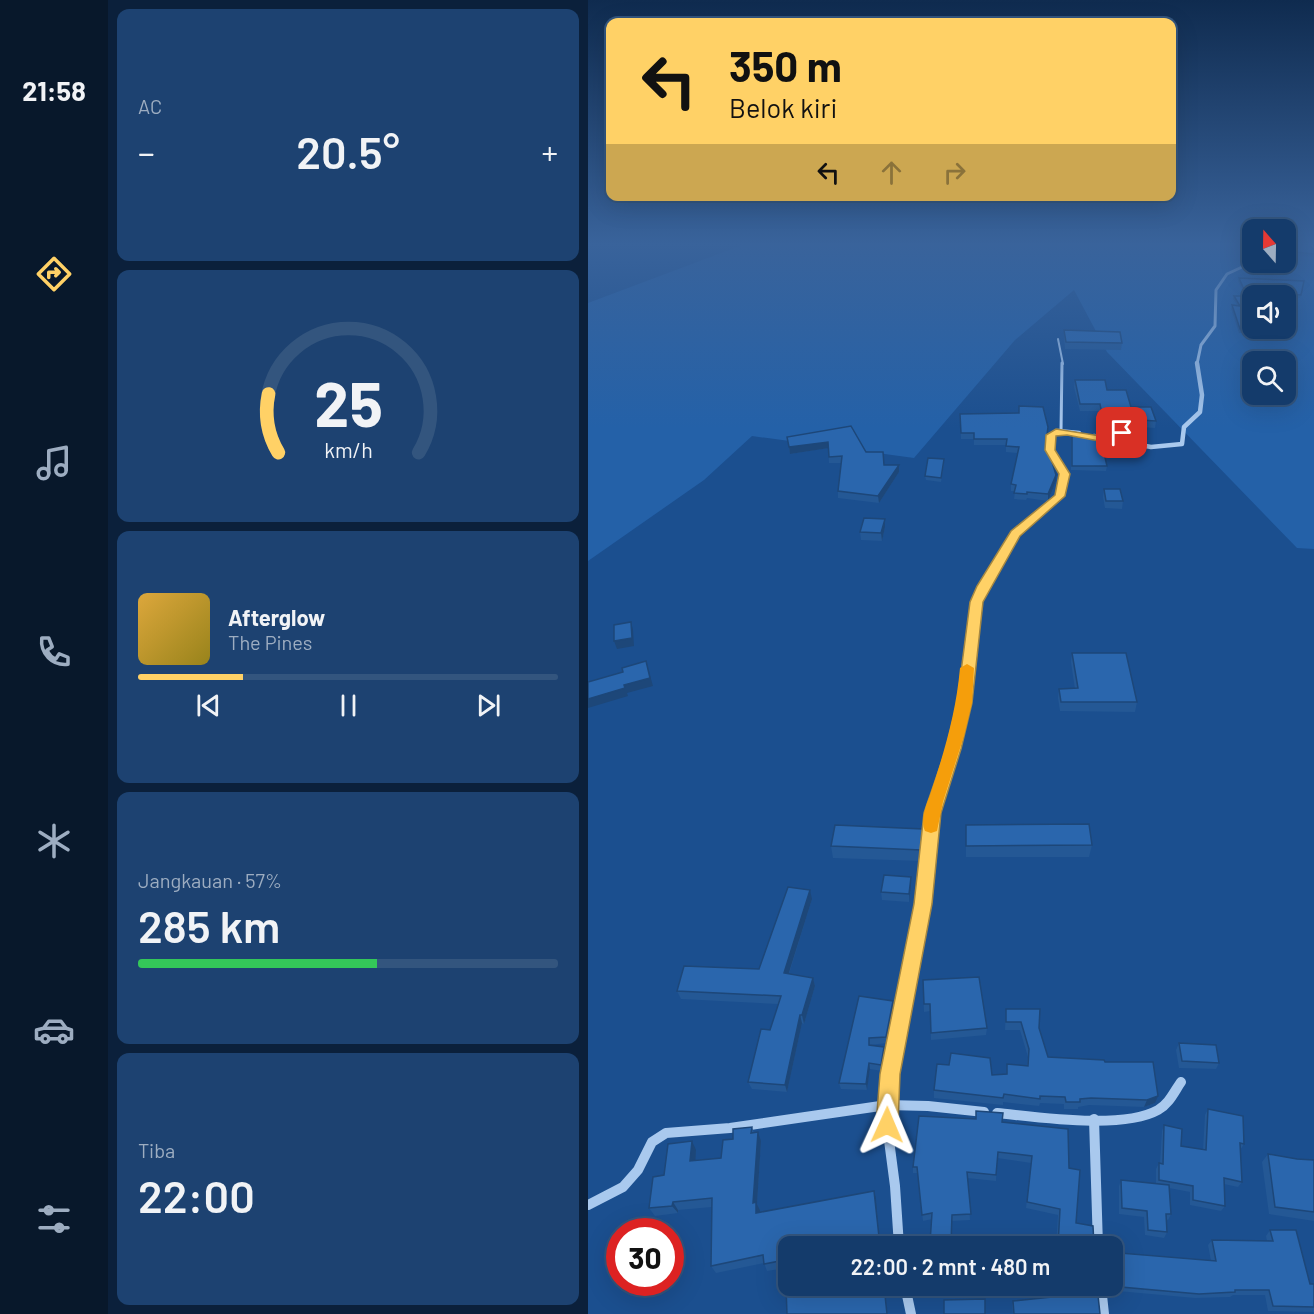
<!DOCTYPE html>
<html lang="id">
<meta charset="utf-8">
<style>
:root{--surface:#143b6b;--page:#1d4271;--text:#f1f3f6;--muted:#9dadc1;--line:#33557e;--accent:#ffd166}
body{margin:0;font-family:Barlow,sans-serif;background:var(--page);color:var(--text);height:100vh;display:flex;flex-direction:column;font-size:22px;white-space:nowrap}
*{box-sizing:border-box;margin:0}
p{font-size:20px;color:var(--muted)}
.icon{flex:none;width:33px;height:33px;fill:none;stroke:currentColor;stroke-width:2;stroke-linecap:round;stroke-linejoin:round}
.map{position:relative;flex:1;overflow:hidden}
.sheet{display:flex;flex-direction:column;gap:9px;padding:9px;background:#0b203b;width:480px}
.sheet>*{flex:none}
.guide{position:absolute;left:18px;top:18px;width:570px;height:183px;border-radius:12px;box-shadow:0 6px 24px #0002,0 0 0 2px var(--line);background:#ffd166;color:#111;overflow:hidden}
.needle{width:39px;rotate:340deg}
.tools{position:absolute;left:654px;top:219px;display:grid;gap:12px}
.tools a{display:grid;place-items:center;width:54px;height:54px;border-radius:12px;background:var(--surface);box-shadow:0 6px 24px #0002,0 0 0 2px var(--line);font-size:30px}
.speed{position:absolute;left:18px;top:1218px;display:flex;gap:12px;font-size:30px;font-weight:700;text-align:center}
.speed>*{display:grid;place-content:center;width:78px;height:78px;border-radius:50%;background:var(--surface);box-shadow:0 6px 24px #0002,0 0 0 2px var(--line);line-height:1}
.speed .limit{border:9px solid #d22;background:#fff;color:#111}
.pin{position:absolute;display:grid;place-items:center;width:51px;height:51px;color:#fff;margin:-26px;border-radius:12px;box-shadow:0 3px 9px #0006}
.me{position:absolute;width:66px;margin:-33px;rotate:1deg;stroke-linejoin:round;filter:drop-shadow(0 0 4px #0008)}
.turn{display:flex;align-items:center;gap:21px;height:126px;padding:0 24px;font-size:27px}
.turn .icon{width:78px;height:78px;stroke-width:2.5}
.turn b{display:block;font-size:42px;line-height:51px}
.lanes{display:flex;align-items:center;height:57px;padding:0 24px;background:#0003;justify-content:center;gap:30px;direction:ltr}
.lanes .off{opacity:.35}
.big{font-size:45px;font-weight:600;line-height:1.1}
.sheet .tile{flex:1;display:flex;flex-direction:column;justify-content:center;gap:9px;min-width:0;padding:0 21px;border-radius:12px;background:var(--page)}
.sheet .dial{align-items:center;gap:0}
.dial svg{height:156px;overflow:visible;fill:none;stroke:var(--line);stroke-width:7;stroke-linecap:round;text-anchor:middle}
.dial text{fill:var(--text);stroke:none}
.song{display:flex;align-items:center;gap:18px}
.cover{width:72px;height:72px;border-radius:9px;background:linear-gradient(135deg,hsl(40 70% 55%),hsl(50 70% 35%))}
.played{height:6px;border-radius:3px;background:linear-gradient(90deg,var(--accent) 25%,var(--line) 25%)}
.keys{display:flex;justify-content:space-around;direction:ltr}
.heat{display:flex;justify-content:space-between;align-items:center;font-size:33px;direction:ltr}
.charge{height:9px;border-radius:4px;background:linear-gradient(90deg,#34c759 57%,var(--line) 0)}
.trip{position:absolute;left:190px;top:1236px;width:345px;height:60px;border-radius:12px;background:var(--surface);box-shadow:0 6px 24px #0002,0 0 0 2px var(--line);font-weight:600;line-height:60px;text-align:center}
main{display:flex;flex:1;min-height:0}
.tabs{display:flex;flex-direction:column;width:108px;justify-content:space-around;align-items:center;background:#08182b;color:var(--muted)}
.tabs .icon{width:42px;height:42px}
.tabs .on{color:var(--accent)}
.tabs b{font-size:27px;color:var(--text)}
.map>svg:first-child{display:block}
.green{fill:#2461a8;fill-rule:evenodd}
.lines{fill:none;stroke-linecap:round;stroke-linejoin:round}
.service-far1{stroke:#a9c9ee;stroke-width:2}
.service{stroke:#a9c9ee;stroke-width:3}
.minor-far4{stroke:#a9c9ee;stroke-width:3}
.minor-far3{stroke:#a9c9ee;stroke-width:4.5}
.minor-far2{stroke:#a9c9ee;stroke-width:6}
.minor-far1{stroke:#a9c9ee;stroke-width:8}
.minor{stroke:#a9c9ee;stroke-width:10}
.wall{fill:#245895}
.shaded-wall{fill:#1d4779}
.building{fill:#2a66ad;stroke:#1d4779;stroke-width:1.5}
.route{fill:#ffd166;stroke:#a68842;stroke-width:1.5}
.slow{fill:#f59e0b}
</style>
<main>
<nav class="tabs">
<b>21:58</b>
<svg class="icon on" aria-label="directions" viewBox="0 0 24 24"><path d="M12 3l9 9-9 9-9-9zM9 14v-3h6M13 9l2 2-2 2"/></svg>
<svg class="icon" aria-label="music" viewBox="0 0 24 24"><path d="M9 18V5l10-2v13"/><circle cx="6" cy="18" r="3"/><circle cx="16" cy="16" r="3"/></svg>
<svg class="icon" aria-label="phone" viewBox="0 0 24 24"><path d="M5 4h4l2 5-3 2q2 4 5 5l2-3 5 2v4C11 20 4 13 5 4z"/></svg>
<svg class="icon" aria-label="climate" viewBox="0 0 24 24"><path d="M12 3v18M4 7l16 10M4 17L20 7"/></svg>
<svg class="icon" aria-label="car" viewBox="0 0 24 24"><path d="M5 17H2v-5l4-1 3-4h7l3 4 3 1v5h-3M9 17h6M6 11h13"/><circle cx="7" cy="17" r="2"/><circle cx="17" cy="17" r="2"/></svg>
<svg class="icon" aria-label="filters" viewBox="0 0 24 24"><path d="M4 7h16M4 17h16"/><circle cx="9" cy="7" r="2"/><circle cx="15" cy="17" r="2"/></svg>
</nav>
<section class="sheet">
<div class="tile"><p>AC</p>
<div class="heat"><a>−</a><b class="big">20.5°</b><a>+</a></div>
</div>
<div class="tile dial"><svg viewBox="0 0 100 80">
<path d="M14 69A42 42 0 1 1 86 69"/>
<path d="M14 69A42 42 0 0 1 9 39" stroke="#ffd166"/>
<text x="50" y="56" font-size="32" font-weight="700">25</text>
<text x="50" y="72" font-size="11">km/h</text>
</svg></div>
<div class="tile">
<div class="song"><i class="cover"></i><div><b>Afterglow</b><p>The Pines</p></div></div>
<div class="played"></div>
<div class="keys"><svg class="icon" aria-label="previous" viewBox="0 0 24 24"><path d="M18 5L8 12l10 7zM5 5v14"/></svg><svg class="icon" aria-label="pause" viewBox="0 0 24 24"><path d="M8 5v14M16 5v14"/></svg><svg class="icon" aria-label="next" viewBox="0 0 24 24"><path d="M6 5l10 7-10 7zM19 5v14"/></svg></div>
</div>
<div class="tile"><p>Jangkauan · 57%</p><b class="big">285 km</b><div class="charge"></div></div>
<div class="tile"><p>Tiba</p><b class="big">22:00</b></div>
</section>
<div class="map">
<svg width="726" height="1314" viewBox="0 0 726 1314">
<rect width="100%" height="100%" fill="#1b4f8f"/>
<path class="green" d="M157,244H664V262H698V244H726V549L709,548L519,352L486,290L427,340L326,458L164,436L116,480L0,561V303ZM664,296H698V328H664ZM664,362H698V394H664Z"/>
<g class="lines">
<polyline class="service-far1" points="470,339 475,364"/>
<g class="service">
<polyline points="473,431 474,363"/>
<polyline points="527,441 534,430"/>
</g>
<g class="minor-far4">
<polyline points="721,244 726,249"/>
<polyline points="609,364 613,345 627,326 628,290 639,274 665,262"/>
</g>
<g class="minor-far3">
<polyline points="506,436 563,447 594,444 596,427 612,412 614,395 609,363"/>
<path d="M446,518C460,508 481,494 476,474C471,456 461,461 463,435L470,431L491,433"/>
</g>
<polyline class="minor-far2" points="373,719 384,626 391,594 427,534 448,517"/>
<polyline class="minor-far1" points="321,978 335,904 344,813 366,749 373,717"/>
<g class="minor">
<path d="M409,1113C450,1117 534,1130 570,1110C581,1104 586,1092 593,1082"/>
<polyline points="506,1119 510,1246"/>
<polyline points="0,1205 35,1187 50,1170 64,1142 78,1133 142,1128 299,1105 340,1106 396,1112"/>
<polyline points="311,1246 307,1186 299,1125 300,1090 321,977"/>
<polyline points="317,1286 323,1314"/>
<polyline points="513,1286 516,1314"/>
</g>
</g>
<g class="wall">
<polygon points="698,244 726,249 726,257 698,254"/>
<polygon points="651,278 716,281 712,298 698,297 698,296 664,296 664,328 679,328 678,332 651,333 643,309 644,305 649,305 645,299 646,296 657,296 650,281"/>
<polygon points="476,330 534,343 533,350 477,349 476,337"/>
<polygon points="487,380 519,390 543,407 568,421 567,428 534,426 527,434 515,432 511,411 492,411 486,387"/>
<polygon points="372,414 459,442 468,481 460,501 439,498 438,500 426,499 427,491 423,491 423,484 429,453 418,452 418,445 386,445 386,439 373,439"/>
<polygon points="199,437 278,452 296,465 311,472 291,503 250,498 250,491 253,463 241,463 240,448 202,454"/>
<polygon points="483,437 519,466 518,471 483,470"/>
<polygon points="356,463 353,482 338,480 337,476"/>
<polygon points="516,489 535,501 534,509 517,508 515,497"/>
<polygon points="297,519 297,527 294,541 273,540 272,532"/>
<polygon points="484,653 549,702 547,712 472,711 470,698 471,689 487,689 483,662"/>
<polygon points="378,825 504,845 501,857 378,857"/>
<polygon points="335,841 333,861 245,858 243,846"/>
<polygon points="323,885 321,902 294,900 293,892"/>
<polygon points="224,899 201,974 225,978 227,986 216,1024 214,1023 199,1092 164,1089 160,1082 182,1030 190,1004 93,999 89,991 171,969"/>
<polygon points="335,980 399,1028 398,1035 343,1040 342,1011 336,1012"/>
<polygon points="305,1001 306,1007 299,1043 282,1045 297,1053 294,1071 282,1069 279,1090 253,1089 251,1083"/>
<polygon points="418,1009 451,1028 460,1057 517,1062 567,1103 556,1107 501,1105 490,1107 490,1109 476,1109 476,1104 452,1103 451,1106 415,1102 415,1105 346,1098 346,1090 418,1074 419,1064 439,1066 440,1057 432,1030 417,1030"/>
<polygon points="591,1043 631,1063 628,1069 591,1068 588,1050"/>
<polygon points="620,1109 656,1144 652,1150 654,1182 650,1187 636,1184 637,1206 633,1211 602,1205 602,1192 581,1188 583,1214 580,1220 578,1219 579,1232 576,1238 557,1235 556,1217 531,1214 531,1186 533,1180 568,1184 568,1169 571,1163 572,1163 574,1131 576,1125 593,1146 615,1150 617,1115"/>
<polygon points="414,1122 481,1168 488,1223 506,1246 468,1246 470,1215 438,1208 443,1163 409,1158 408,1181 379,1178 382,1220 364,1221 363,1246 343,1246 344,1219 335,1221 330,1173 325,1173 325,1167"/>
<polygon points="164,1127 166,1133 173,1141 169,1204 172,1210 172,1212 288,1199 299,1314 199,1314 198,1268 179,1271 176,1263 128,1273 123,1266 124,1207 90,1210 90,1213 67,1216 61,1208 76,1175 108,1150 107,1160 133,1158 145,1139"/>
<polygon points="680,1154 709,1159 726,1160 726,1221 681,1214 674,1162"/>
<polygon points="682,1230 722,1284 726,1284 726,1312 680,1311 677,1295 645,1295 642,1297 607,1298 530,1291 529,1258 532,1253 623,1261 620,1245 624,1240 679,1241 678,1236"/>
<polygon points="470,1286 509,1286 512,1314 425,1314 424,1306 425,1301 471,1296"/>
</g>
<g class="shaded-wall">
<polygon points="535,419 534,426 527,434 528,427"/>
<polygon points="240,442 241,448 202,454 201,447"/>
<polygon points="311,465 311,472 291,503 290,496"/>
<polygon points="468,475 468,481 460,501 460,494"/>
<polygon points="297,519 297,527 294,541 293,533"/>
<polygon points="43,622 45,630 46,646 29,649 26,641"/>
<polygon points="58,661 65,686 39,693 40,696 0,708 0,699 36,685"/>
<polygon points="335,829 335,841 333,861 333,850"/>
<polygon points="323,877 323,885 321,902 321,894"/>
<polygon points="222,890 224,899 198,982 196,973"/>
<polygon points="225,978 227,986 216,1024 214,1015"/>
<polygon points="305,1001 306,1007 299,1043 298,1037"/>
<polygon points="212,1015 214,1023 199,1092 197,1085"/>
<polygon points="296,1047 297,1053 294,1071 293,1065"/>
<polygon points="281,1063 282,1069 279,1090 278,1084"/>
<polygon points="570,1096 567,1103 556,1107 559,1100"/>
<polygon points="170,1132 173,1141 169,1204 172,1210 172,1221 165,1203"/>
<polygon points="104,1141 108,1150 107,1169 102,1161"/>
<polygon points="286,1191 288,1199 292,1246"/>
<polygon points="85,1202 90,1210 90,1213 84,1206"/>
<polygon points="351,1289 351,1292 338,1296 337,1293"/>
</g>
<g class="building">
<polygon points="699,244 720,244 726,249 726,254 698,251"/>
<polygon points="651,278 716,281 713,295 681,293 683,296 664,296 664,328 668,328 652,329 644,305 652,306 646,296 659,296"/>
<polygon points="476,330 532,332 534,343 478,342"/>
<polygon points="487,380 517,380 519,390 538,390 543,407 563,407 568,421 535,419 528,427 516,424 512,404 492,404"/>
<polygon points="431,406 455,407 460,427 458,442 468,475 460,494 439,492 439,494 426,493 428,485 423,484 431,447 418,446 419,439 386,439 386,433 373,433 372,414 431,413"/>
<polygon points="263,426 278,452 295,452 296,465 311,465 290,496 250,491 254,456 241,457 240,442 201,447 199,437"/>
<polygon points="484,432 512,436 519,466 484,466"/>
<polygon points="340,458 356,459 353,478 337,476"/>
<polygon points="516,489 532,489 535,501 518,501"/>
<polygon points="276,518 297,519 293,533 272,532"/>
<polygon points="43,622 44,638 26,641 26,625"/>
<polygon points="484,653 538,653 549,702 473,702 471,689 490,688"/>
<polygon points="58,661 62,678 36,685 37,688 0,699 0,682 35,672 34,668"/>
<polygon points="501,824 504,845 378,846 378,825"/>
<polygon points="247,825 335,829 333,850 243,846"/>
<polygon points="296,875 323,877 321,894 293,892"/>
<polygon points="200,887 222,890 196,973 225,978 214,1015 212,1015 197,1085 160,1082 173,1029 182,1030 193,996 89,991 96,966 171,969"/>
<polygon points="391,977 399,1028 343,1033 342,1004 336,1004 335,980"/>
<polygon points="271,996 305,1001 298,1037 281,1038 281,1045 296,1047 293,1065 281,1063 278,1084 251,1083"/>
<polygon points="418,1009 452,1009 451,1028 460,1057 516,1060 517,1062 565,1062 570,1096 559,1100 503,1098 492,1099 492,1102 478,1102 477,1097 452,1096 452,1099 416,1094 415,1098 346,1090 349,1064 361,1065 363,1053 402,1058 404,1075 419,1074 419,1064 440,1066 441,1049 433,1022 418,1022"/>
<polygon points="591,1043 628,1045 631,1063 594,1061"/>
<polygon points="620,1109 655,1116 656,1144 652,1143 654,1182 636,1178 637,1206 605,1200 605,1186 571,1180 571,1163 575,1164 576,1125 594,1129 593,1146 618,1150"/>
<polygon points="388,1111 415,1113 414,1122 480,1129 481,1168 492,1170 488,1223 505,1226 506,1246 470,1246 472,1209 439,1202 444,1156 410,1152 408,1175 379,1172 383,1214 364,1215 363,1244 342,1243 344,1213 334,1215 329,1167 325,1167 331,1116 388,1119"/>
<polygon points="164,1127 163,1133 170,1132 165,1203 168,1202 168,1213 286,1191 292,1246 201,1246 201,1286 296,1286 299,1314 199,1314 197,1260 176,1264 175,1255 123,1266 124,1198 85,1202 84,1206 61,1208 65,1177 76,1175 80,1144 104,1141 102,1161 133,1158 135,1140 145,1139 145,1129"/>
<polygon points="680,1154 709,1159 726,1160 726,1212 687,1207"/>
<polygon points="533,1180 581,1185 583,1214 578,1214 579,1232 560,1230 559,1211 534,1208"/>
<polygon points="682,1230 708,1230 722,1284 726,1284 726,1307 685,1306 681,1290 647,1290 647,1292 611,1294 533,1287 532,1253 628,1261 624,1240 685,1241"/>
<polygon points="336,1286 350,1286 351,1289 337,1293"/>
<polygon points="472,1286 509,1286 512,1314 426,1314 425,1301 473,1296"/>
<polygon points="397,1299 397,1314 356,1314 356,1300"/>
</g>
<linearGradient id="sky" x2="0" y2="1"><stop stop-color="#0f2b4f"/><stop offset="0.57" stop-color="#39639b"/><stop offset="1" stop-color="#39639b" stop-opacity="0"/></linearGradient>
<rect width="726" height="428" fill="url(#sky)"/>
<polygon class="route" points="468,429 525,438 530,431 538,433 530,443 527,444 479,435 468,436 467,450 482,474 477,496 432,536 395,602 384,703 373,749 353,813 344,904 312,1074 310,1125 306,1133 299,1136 291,1133 288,1125 292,1074 326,904 336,813 358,749 369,703 382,602 389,586 423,531 467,495 471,474 457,450 458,435"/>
<path class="slow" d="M379,664L386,668L384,703L376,736L355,802L349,831L343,833L337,831C332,821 338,805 342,795C356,753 368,713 372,668Z"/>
</svg>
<div class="tools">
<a><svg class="needle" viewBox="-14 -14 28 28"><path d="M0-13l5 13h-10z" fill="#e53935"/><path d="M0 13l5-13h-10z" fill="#9dadc1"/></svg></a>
<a><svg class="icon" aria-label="sound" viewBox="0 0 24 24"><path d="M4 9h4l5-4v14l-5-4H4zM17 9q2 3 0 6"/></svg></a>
<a><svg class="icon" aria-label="search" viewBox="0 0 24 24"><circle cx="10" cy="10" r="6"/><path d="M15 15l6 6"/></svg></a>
</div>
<div class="speed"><div class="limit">30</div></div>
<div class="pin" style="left:534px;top:433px;background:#d93025"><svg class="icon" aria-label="arrive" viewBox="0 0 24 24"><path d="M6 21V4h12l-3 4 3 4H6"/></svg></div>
<svg class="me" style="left:299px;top:1125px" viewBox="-20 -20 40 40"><path d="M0-17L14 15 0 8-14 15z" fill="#ffd166" stroke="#fff" stroke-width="4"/></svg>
<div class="trip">22:00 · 2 mnt · 480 m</div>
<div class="guide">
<div class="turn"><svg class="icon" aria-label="left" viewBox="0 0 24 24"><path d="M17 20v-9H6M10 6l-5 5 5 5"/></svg><div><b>350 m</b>Belok kiri</div></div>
<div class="lanes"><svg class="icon" aria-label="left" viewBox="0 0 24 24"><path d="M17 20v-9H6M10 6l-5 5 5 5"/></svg><svg class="icon off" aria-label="ahead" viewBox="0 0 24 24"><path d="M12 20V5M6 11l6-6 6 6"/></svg><svg class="icon off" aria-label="right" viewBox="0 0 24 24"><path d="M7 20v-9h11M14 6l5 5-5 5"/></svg></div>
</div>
</div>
</main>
